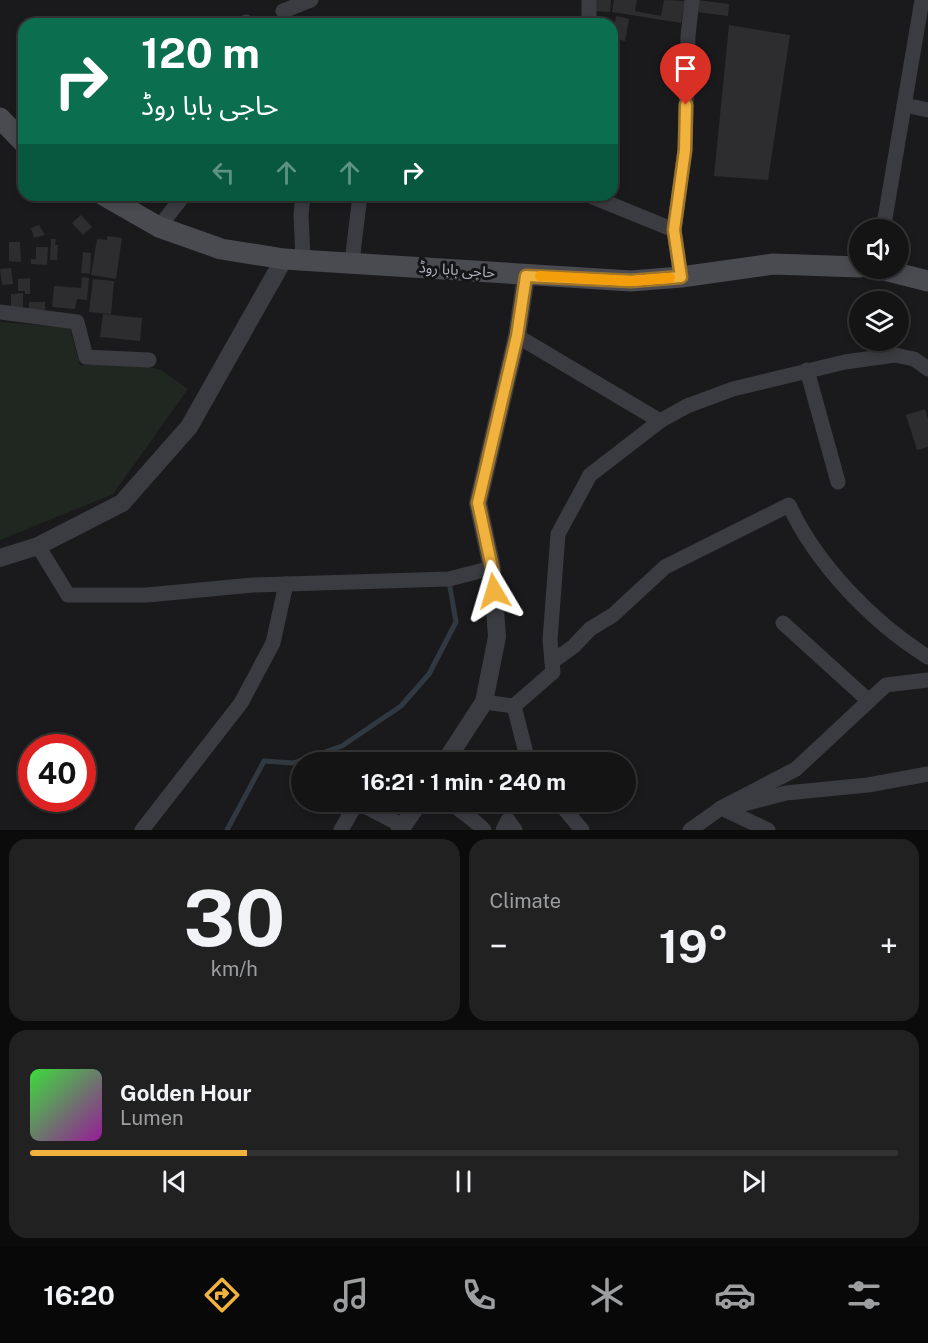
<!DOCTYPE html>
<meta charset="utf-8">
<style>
:root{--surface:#141415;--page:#212122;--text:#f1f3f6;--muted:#9d9ea0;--line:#333334;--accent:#f1b33d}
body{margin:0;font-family:"Public Sans","Noto Sans Arabic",sans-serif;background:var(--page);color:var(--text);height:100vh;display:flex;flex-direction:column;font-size:22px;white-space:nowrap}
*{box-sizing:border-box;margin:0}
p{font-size:20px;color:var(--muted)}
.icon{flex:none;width:33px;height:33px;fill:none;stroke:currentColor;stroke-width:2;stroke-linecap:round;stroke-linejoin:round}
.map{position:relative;height:830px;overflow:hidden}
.details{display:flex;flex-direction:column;gap:9px;padding:9px;background:#0b0b0c;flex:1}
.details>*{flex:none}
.banner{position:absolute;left:18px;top:18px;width:600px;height:183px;border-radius:18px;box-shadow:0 3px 9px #0003,0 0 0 2px var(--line);background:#0b6e4f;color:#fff;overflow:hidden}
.controls{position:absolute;left:849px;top:219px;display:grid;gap:12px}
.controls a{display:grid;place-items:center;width:60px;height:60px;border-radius:50%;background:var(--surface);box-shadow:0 3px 9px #0003,0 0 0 2px var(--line);font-size:30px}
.speed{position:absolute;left:18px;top:734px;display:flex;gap:12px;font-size:30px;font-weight:700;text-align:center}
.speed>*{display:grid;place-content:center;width:78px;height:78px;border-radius:50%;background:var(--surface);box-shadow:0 3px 9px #0003,0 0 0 2px var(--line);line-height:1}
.speed .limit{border:9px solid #d22;background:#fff;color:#111}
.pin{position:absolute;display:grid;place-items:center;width:51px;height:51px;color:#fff;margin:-62px -26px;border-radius:50% 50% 50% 0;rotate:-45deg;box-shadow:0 0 6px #0007}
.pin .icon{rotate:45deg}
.me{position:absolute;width:66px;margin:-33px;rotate:353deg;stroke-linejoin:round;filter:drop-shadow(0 0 4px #0008)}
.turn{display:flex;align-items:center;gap:21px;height:126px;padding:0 24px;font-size:27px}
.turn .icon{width:78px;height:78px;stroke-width:2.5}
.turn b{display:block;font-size:42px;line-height:51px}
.lanes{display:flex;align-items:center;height:57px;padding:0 24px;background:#0003;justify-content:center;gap:30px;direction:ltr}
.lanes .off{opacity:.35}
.big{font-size:45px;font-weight:700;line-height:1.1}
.details .tile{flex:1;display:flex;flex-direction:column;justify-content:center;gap:9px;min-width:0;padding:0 21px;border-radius:18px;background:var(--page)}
.details .dial{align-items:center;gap:0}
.dial b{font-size:78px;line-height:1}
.song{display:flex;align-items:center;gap:18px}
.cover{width:72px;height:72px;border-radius:9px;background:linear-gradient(135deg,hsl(120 70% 55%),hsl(300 70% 35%))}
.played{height:6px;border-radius:3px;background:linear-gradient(90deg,var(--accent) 25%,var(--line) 25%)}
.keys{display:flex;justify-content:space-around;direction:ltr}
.heat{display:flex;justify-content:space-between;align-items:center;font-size:33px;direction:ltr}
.details .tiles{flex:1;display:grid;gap:9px;grid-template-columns:1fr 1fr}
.tile:last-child{grid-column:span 2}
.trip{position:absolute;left:291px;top:752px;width:345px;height:60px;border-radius:30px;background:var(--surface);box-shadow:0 3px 9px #0003,0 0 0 2px var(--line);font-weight:700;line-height:60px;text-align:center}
.dock{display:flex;height:96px;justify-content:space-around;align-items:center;background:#080808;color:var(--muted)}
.dock .icon{width:42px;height:42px}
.dock .on{color:var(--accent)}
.dock b{font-size:27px;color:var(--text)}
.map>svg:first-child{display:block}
.green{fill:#202721}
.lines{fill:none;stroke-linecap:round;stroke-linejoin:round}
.stream{stroke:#303941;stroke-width:5}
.building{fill:#2d2d30}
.minor{stroke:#3b3c41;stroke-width:15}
.tertiary{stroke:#3b3c41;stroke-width:18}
.secondary{stroke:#494b51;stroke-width:21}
.route-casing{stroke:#9d7428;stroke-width:15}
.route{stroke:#f1b33d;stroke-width:10}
.slow{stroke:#f59e0b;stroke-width:10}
.labels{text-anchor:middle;stroke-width:6;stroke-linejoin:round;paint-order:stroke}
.street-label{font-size:15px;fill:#adb1bc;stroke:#151517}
</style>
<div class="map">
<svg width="928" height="830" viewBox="0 0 928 830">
<rect width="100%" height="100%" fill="#1a1a1c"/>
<polygon class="green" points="0,322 70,328 80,365 142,365 161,370 188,389 113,494 0,540"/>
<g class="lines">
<polyline class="stream" points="227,830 264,761 293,763 342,746 401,706 429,674 456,622 449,581"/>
</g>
<g class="building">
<polygon points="595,0 611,0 610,12 594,11"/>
<polygon points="614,0 637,0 635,11 661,16 664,0 685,1 681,23 612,12"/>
<polygon points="698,0 729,4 728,16 697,12"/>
<polygon points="616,16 629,19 625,41 612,38"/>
<polygon points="729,25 790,35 768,180 714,176"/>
<polygon points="81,215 92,227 83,235 72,223"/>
<polygon points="39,225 45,235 34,238 31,228"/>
<polygon points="107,236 122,238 116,279 91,275 97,239 107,240"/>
<polygon points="51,239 56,239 55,245 58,245 57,260 50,260"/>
<polygon points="9,242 20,242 21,262 9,261"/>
<polygon points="36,247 48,247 47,265 31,264 31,259 36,259"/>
<polygon points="83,252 91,253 90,274 81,273"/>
<polygon points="11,268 13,284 2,285 0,269"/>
<polygon points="82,277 89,278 87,300 77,299 75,309 52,307 54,286 81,288"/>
<polygon points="30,278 30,294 25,294 25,291 18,291 18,279"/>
<polygon points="93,279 114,281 111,314 89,312"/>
<polygon points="23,293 23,310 11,310 11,294"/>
<rect x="29" y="302" width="16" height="11"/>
<polygon points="103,314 142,318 140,341 100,337"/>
<polygon points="925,409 928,419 928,447 917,450 906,415"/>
</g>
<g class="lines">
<g class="minor">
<polyline points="283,11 311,0"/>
<polyline points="245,24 246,22"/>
<polyline points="589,24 589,0"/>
<polyline points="904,105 928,110"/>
<polyline points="303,195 301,215 303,259"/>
<polyline points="588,195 674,230"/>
<polyline points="159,227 184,195"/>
<polyline points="883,230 922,0"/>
<polyline points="352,262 360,195"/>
<polyline points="681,277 674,230 685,150 688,36 692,0"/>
<polyline points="0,312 77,322 86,357 149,360"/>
<polyline points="517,336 660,421"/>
<polyline points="807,370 838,482"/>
<polyline points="38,546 68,595 147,595 253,585 449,579 492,568"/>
<polyline points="783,623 869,701"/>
<path d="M552,662L574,646L590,629L613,615L665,567L789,505C816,564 873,623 928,657"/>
<polyline points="484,702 514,706 553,672 550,640 558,534 590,475 660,421 687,406 733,389 845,362 895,355 914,359 928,369"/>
<polyline points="514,706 527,757 530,762"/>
<path d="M449,801C461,812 473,818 484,830"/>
<polyline points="558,801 582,830"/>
<polyline points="736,806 786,793 868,785 928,774"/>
<polyline points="721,808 768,830"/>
<polyline points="142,830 241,703 273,643 286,584"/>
<polyline points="341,830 357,802 403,826"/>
<polyline points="503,830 508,820 515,830"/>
<polyline points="690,830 721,808 796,769 886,685 928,680"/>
</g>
<g class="tertiary">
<polyline points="0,558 38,546 122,503 189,427 284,259"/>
<polyline points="445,762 484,702 497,637 492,568 478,503 517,336 526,276"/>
<polyline points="400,830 420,801"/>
</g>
<g class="secondary">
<polyline points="0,118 24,143"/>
<polyline points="103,195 159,227 221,249 284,259 631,281 681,277 773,264 860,267"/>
<polyline points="876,268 928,281"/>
</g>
</g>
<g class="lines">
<g class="route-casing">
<polyline id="route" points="494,591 492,568 478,503 517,336 526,276 631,281 681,277 674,230 685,150 686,105"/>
</g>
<use href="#route" class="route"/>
<polyline class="slow" points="540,276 631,281 670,278"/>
</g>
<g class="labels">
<g class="street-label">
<text transform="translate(457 270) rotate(4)" y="5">حاجی بابا روڈ</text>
</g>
</g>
</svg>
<div class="controls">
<a><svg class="icon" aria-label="sound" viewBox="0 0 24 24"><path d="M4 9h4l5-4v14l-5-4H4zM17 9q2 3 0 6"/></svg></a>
<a><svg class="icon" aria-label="layers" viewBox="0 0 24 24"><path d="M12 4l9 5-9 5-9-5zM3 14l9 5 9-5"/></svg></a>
</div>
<div class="speed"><div class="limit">40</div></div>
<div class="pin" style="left:686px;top:105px;background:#d93025"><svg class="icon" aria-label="arrive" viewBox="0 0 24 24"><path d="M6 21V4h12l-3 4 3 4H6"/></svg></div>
<svg class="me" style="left:494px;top:591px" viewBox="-20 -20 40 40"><path d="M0-17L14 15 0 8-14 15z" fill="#f1b33d" stroke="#fff" stroke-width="4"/></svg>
<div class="trip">16:21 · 1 min · 240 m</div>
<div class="banner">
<div class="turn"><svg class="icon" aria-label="right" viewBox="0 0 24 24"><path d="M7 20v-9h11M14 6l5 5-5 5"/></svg><div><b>120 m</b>حاجی بابا روڈ</div></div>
<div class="lanes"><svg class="icon off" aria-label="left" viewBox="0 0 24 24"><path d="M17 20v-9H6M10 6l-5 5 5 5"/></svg><svg class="icon off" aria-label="ahead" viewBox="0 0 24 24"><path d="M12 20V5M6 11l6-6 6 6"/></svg><svg class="icon off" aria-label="ahead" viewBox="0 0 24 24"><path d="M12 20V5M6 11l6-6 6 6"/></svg><svg class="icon" aria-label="right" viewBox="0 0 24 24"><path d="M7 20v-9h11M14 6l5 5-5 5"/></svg></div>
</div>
</div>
<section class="details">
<div class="tiles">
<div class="tile dial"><b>30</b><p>km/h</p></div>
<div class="tile"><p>Climate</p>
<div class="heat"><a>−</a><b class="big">19°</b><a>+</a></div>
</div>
<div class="tile">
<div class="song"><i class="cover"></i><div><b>Golden Hour</b><p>Lumen</p></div></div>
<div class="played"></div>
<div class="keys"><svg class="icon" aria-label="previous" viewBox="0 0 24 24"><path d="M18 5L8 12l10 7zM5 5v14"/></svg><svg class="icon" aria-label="pause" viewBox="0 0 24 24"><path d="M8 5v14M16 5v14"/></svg><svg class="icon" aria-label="next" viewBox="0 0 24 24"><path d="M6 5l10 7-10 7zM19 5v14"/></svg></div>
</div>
</div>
</section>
<nav class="dock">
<b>16:20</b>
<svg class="icon on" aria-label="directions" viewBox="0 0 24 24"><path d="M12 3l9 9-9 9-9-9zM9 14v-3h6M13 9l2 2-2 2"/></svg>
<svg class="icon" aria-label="music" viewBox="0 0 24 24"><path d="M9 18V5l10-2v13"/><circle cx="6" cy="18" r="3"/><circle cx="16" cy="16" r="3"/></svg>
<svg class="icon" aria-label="phone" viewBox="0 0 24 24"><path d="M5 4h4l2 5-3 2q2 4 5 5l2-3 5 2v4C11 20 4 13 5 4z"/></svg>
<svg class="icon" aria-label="climate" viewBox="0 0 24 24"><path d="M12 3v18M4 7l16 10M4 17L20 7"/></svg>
<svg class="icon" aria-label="car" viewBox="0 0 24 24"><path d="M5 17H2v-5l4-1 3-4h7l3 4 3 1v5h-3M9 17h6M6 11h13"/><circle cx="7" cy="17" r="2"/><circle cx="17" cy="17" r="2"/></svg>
<svg class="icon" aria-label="filters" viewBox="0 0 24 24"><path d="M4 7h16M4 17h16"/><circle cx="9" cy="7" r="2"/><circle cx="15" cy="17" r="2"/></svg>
</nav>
